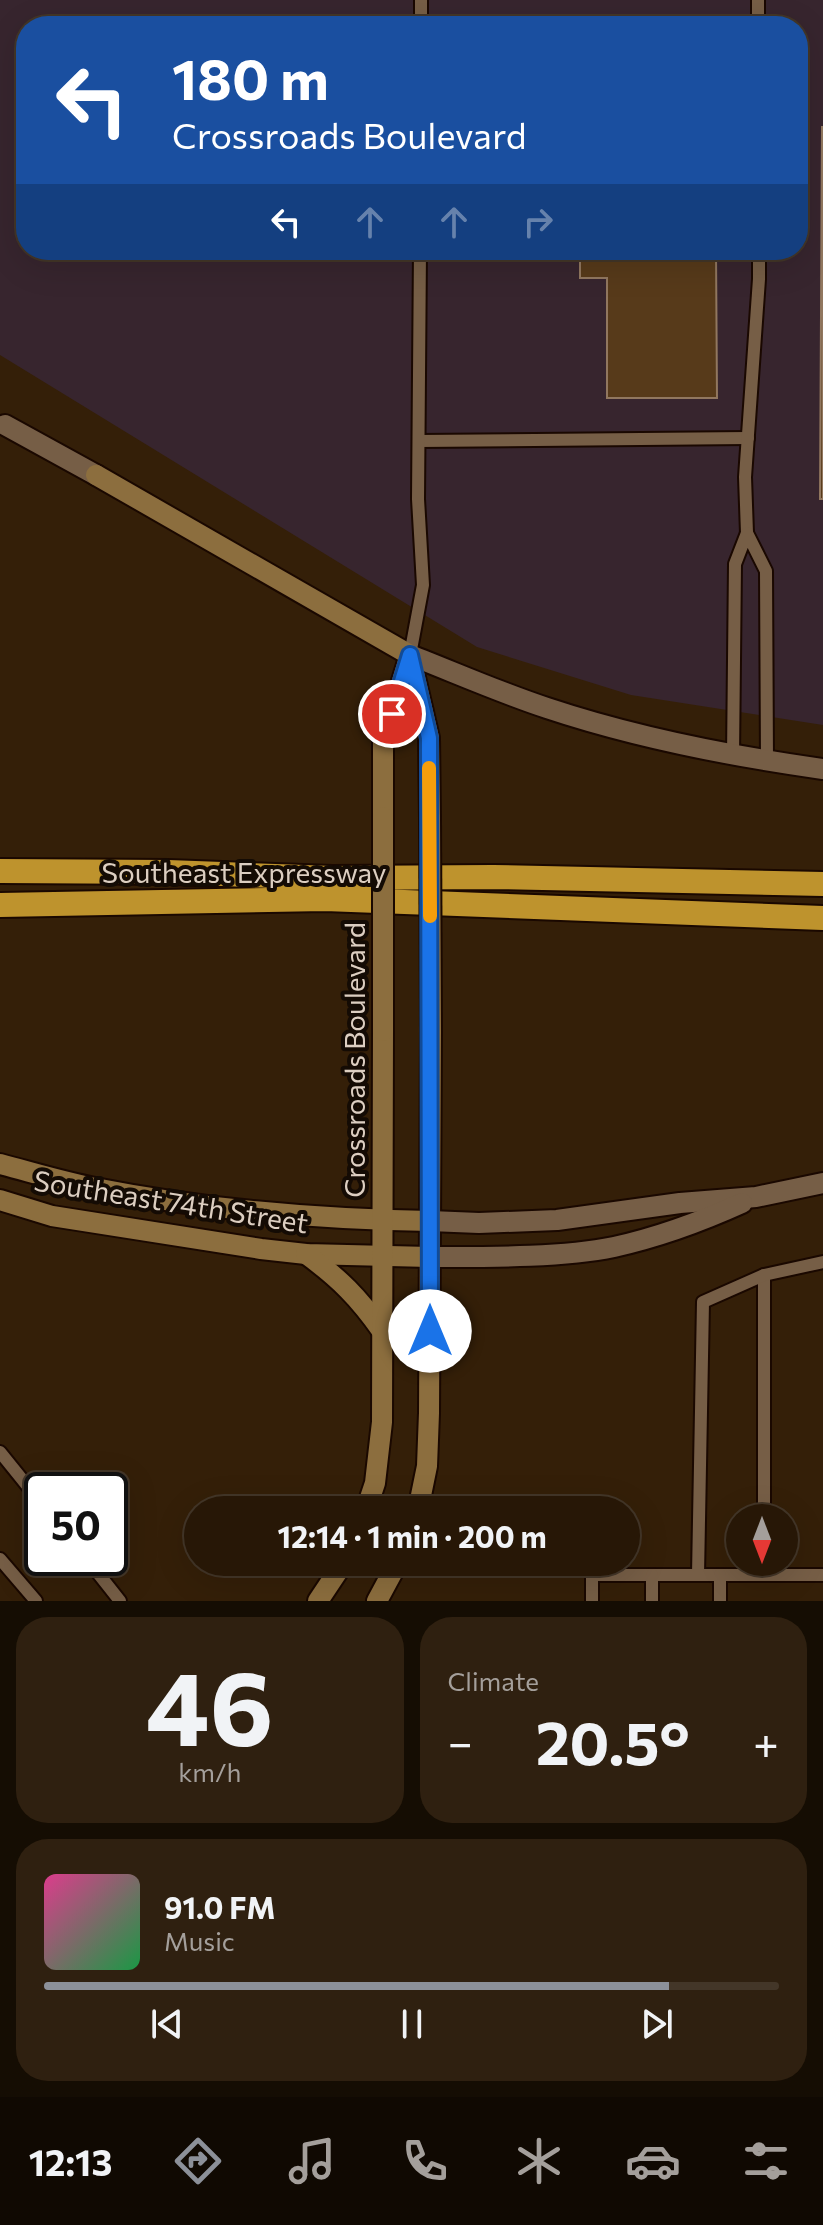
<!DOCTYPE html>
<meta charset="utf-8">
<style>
:root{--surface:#271706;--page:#2f2010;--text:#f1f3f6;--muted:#a49f9b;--line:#433628;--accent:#8c9099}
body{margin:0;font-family:Commissioner,sans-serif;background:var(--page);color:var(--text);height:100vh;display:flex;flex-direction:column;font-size:30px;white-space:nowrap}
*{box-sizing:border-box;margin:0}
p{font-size:26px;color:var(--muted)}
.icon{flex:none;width:44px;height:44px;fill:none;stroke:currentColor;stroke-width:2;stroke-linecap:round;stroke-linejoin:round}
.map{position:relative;height:1601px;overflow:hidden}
.sheet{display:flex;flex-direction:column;gap:16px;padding:16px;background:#150d03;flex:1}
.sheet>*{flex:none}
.guide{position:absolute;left:16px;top:16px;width:792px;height:244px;border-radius:32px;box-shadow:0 8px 32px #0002,0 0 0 2px var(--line);background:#1a4fa0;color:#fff;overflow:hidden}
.needle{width:52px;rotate:180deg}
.tools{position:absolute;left:726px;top:1504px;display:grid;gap:16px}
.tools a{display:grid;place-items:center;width:72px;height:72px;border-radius:50%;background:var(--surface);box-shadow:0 8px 32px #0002,0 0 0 2px var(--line);font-size:40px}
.speed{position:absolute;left:24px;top:1472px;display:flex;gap:16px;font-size:40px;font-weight:700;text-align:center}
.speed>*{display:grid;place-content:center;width:104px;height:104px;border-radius:50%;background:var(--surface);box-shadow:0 8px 32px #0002,0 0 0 2px var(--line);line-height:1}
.speed .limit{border:4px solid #111;border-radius:12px;background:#fff;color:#111}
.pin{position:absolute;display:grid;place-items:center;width:68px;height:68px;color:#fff;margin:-34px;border:4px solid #fff;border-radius:50%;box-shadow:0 2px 8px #0007}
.me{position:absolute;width:88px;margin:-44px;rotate:0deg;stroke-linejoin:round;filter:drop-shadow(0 0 6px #0008)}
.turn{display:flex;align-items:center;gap:28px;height:168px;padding:0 24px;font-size:36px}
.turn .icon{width:104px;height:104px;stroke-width:2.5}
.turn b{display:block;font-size:56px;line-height:68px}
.lanes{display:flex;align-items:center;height:76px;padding:0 24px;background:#0003;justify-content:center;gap:40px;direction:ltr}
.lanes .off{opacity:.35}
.big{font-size:60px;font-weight:700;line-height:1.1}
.sheet .widget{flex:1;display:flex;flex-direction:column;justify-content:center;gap:12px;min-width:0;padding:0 28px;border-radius:32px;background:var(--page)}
.sheet .dial{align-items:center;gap:0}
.dial b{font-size:104px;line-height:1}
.song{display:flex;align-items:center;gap:24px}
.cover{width:96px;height:96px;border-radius:12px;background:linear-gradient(135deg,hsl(330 70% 55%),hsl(140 70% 35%))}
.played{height:8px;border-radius:4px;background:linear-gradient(90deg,var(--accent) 85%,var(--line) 85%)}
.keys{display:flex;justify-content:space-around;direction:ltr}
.heat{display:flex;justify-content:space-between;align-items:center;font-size:44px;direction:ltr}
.sheet .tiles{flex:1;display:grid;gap:16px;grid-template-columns:1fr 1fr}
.widget:last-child{grid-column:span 2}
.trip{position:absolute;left:184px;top:1496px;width:456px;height:80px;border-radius:40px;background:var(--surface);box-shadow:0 8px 32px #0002,0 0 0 2px var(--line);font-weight:700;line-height:80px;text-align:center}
.dock{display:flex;height:128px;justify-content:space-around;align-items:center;background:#100902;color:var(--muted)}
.dock .icon{width:56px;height:56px}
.dock .on{color:var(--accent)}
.dock b{font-size:36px;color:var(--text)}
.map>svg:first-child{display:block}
.industrial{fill:#37252e;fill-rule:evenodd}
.building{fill:#573a1a;stroke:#91775f;stroke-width:2}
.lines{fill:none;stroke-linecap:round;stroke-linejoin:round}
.service-casing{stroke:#1a0800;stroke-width:16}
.tertiary-casing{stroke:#1a0800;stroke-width:24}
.secondary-casing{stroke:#1a0800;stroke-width:24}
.motorway-casing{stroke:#1a0800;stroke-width:28}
.service{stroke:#765e46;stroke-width:12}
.tertiary{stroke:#765e46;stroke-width:20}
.secondary{stroke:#8c6e3e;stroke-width:20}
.motorway{stroke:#be932d;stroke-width:24}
.secondary-bridge-casing{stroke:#1a0800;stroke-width:24;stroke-linecap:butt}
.secondary-bridge{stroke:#8c6e3e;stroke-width:20}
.route-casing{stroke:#114b97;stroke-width:20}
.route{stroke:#1a73e8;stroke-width:14}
.slow{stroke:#f59e0b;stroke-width:14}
.labels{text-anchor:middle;stroke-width:8;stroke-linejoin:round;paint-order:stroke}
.street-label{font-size:28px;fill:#dccec1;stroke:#140b04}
</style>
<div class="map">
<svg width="823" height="1601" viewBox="0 0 823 1601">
<rect width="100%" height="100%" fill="#341f08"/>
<path class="industrial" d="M0,0H823V725L631,695L477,647L0,355ZM26,26H798V250H26Z"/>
<g class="building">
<polygon points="822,127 823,127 823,499 820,499"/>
<polygon points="580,250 716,250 717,398 607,398 607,278 580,278"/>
</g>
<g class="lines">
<g class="service-casing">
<g id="service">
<polyline points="758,0 758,26"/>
<polyline points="421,26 421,0"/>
<polyline points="419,441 748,438"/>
<polyline points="747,533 745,477 759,279 759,250"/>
<polyline points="410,655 423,585 418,499 420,250"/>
<polyline points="733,756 735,564 747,533 766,571 767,761"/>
<polyline points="764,1275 764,1518"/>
<polyline points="0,1452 42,1504"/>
<polyline points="86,1558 120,1601"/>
<polyline points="0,1559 36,1601"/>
<polyline points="698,1575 703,1302 764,1275 823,1262"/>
<polyline points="592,1601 592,1575 823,1575"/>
<polyline points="652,1601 652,1575"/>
<polyline points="720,1601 720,1575"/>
</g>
</g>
<g class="tertiary-casing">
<g id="tertiary">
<polyline points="5,425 96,475"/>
<path d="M410,655C456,673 501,693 547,708C637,738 730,756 823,769"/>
<polyline points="430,1221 479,1223 557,1220 680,1203 756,1197 823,1183"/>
<path d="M430,1257C486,1257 560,1258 614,1247C659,1237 700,1222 742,1203"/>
</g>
</g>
<g class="secondary-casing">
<g id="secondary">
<polyline points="96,475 410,655"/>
<polyline points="410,656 429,738 430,818"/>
<polyline points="383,817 383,743 410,655"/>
<path d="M0,1164C31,1172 63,1182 95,1188C206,1210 318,1219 430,1221"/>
<polyline points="0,1200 52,1216 261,1249 306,1254 430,1257"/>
<path d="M306,1254C339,1278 359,1298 382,1331"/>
<polyline points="366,1510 375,1483 382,1422 383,1031"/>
<polyline points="418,1510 427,1466 429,1413 431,1031"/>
<polyline points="318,1601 344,1562"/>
<polyline points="377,1601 398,1562"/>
</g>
</g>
<g class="motorway-casing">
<g id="motorway">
<polyline points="0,871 168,872 332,878 493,877 823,884"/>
<polyline points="0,905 325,899 823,918"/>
</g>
</g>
<use href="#service" class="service"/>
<use href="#tertiary" class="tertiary"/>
<use href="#secondary" class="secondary"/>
<use href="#motorway" class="motorway"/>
<g class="secondary-bridge-casing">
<g id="secondary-bridge">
<polyline points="383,817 383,1031"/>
<polyline points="430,818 431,1031"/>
</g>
</g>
<use href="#secondary-bridge" class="secondary-bridge"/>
</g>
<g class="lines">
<g class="route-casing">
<polyline id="route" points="392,714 410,655 429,738 430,1331"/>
</g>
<use href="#route" class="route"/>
<polyline class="slow" points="429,768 430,916"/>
</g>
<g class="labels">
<g class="street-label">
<text x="244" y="883">Southeast Expressway</text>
<text transform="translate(355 1060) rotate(-90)" y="10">Crossroads Boulevard</text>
<text transform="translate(171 1202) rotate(9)" y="10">Southeast 74th Street</text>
</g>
</g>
</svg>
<div class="tools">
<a><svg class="needle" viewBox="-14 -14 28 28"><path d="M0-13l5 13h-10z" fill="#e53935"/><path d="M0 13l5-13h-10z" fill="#a49f9b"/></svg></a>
</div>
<div class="speed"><div class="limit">50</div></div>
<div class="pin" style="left:392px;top:714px;background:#d93025"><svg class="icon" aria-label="arrive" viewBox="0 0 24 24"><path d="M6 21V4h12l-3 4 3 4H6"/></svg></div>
<svg class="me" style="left:430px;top:1331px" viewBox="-20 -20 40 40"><circle r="19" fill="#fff"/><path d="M0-13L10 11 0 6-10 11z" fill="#1a73e8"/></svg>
<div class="trip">12:14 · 1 min · 200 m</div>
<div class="guide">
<div class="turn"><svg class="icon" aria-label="left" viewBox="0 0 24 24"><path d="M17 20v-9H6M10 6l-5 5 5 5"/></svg><div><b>180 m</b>Crossroads Boulevard</div></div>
<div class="lanes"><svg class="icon" aria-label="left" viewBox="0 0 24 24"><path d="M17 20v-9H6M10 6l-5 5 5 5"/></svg><svg class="icon off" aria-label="ahead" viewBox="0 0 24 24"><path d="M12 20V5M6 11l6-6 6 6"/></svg><svg class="icon off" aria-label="ahead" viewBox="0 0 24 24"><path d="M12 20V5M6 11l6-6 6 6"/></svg><svg class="icon off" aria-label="right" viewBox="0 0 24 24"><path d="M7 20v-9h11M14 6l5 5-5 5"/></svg></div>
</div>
</div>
<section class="sheet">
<div class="tiles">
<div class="widget dial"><b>46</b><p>km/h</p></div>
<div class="widget"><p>Climate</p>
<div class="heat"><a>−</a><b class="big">20.5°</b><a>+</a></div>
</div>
<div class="widget">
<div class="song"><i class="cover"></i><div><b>91.0 FM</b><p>Music</p></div></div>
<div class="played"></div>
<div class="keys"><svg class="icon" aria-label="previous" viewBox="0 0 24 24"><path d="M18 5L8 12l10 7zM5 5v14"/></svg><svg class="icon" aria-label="pause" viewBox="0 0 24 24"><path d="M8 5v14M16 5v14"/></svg><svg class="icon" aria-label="next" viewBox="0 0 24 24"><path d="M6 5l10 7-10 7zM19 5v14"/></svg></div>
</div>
</div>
</section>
<nav class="dock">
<b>12:13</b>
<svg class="icon on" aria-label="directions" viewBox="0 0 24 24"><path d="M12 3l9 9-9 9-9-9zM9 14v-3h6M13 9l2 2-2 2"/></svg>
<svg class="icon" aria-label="music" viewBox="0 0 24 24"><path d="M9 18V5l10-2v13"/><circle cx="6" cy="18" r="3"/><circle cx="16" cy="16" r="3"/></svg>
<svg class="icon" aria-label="phone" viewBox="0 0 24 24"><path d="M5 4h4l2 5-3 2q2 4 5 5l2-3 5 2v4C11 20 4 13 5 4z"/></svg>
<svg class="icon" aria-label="climate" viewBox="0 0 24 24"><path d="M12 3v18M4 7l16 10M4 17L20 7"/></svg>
<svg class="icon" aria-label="car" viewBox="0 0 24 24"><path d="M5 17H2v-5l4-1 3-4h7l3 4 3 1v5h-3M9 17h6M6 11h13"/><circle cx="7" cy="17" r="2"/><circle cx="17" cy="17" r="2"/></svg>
<svg class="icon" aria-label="filters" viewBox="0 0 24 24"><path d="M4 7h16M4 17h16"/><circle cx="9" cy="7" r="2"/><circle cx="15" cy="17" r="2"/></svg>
</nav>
